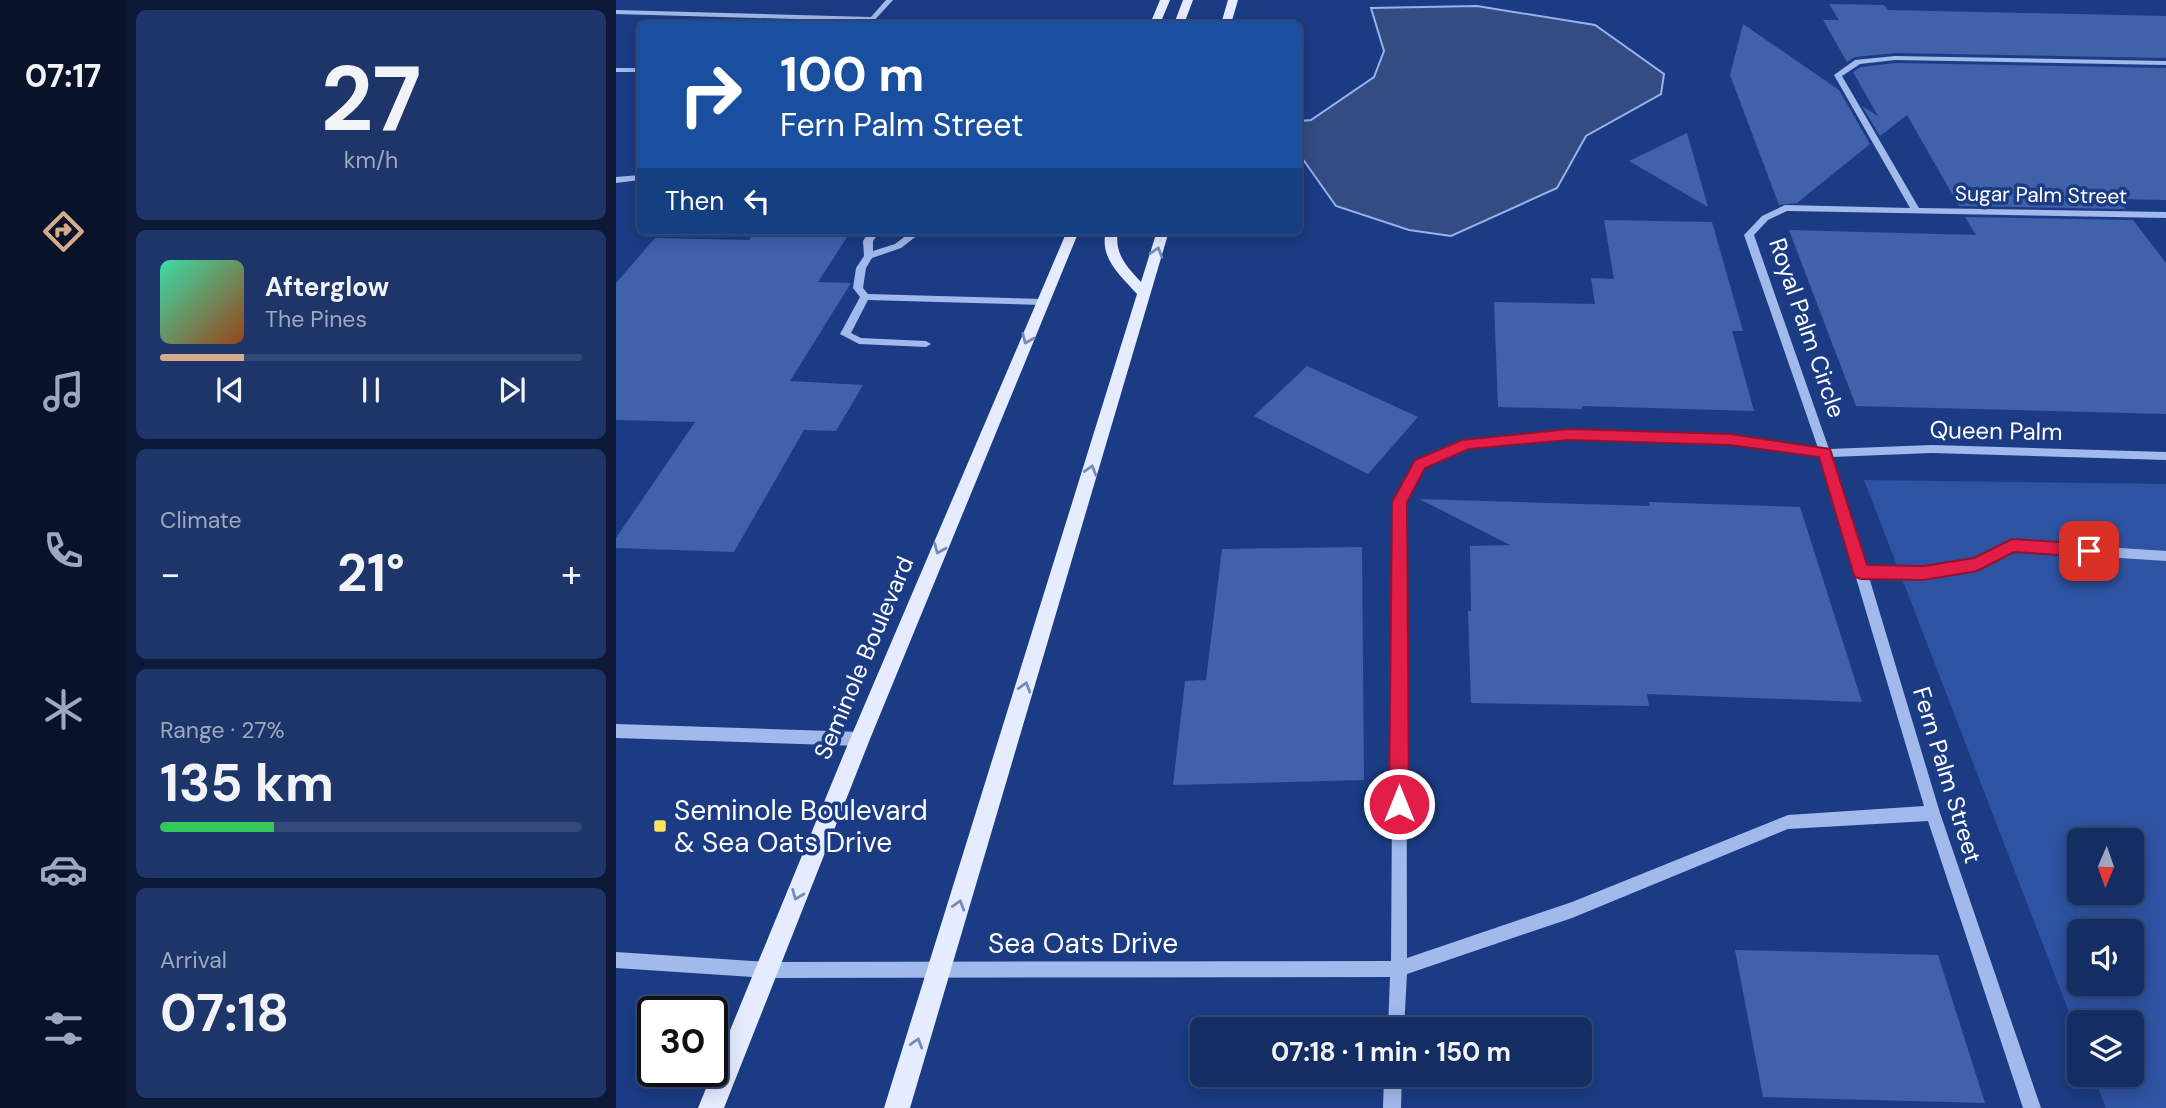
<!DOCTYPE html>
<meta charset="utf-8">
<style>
:root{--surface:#142d63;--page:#1d3569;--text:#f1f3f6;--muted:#9da8be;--line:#334978;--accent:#d6ab8b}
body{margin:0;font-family:"DM Sans",sans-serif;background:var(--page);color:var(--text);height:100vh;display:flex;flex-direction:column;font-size:26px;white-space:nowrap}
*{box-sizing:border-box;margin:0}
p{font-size:23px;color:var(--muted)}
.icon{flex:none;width:38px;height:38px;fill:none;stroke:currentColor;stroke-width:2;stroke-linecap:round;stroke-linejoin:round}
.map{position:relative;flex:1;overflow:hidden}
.sheet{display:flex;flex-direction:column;gap:10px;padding:10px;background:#0b1936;width:490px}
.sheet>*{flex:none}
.top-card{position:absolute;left:21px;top:21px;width:665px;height:214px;border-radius:10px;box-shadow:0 4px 18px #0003,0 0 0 2px var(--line);background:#1a4fa0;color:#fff;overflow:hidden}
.needle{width:46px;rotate:182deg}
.buttons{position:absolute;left:1451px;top:828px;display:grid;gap:14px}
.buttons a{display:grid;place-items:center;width:77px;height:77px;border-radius:10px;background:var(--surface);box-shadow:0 4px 18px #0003,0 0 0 2px var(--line);font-size:35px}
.speed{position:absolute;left:21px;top:996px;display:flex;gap:14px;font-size:35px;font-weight:700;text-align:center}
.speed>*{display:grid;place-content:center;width:91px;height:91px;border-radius:50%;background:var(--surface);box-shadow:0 4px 18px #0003,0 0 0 2px var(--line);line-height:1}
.speed .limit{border:4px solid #111;border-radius:10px;background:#fff;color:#111}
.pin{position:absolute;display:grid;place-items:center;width:60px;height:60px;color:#fff;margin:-30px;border-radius:14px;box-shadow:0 4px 10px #0006}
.me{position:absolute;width:77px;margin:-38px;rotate:0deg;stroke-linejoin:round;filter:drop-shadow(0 0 5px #0008)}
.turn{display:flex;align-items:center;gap:24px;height:147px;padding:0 28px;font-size:32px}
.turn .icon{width:91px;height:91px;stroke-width:2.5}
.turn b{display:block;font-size:49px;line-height:60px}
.then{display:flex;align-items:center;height:66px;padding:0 28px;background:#0003;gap:14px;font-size:26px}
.big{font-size:52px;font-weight:700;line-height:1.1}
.sheet .tile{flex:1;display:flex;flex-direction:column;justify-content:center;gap:10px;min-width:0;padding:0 24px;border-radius:10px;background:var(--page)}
.sheet .dial{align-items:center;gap:0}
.dial b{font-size:91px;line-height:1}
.song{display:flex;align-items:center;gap:21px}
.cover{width:84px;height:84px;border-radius:10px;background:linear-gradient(135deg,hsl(160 70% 55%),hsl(20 70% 35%))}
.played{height:7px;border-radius:4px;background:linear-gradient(90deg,var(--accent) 20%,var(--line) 20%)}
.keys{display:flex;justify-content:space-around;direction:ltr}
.heat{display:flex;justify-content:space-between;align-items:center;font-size:38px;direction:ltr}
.charge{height:10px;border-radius:5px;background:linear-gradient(90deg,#34c759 27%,var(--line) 0)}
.trip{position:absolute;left:574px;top:1017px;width:402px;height:70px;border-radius:10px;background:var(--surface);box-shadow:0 4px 18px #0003,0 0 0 2px var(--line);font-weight:700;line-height:70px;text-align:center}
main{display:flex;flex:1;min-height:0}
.dock{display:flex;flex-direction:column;width:126px;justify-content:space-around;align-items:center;background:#081228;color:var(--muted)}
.dock .icon{width:49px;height:49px}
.dock .active{color:var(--accent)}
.dock b{font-size:32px;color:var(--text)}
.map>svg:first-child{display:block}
.green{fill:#2e53a2;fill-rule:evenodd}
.water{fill:#344c82;stroke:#94b2ed;stroke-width:2}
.building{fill:#3f62ab}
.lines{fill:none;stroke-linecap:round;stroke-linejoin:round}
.minor{fill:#a1b9eb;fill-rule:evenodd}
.major{fill:#e5ecff;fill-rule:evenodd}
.oneway{stroke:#768bbb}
.route{fill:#e11d48;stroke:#92132f;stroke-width:2}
.poi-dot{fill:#fce25e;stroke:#1b3c84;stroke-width:2.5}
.labels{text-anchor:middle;stroke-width:7;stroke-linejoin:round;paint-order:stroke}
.far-street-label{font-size:21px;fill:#fff;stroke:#1b3c84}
.street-label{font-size:24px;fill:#fff;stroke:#1b3c84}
.near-poi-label{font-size:28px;fill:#fff;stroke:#1b3c84;text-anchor:start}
.near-street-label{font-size:28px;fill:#fff;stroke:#1b3c84}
</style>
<main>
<nav class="dock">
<b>07:17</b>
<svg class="icon active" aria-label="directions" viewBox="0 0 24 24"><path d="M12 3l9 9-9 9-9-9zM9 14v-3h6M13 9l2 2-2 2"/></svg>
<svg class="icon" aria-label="music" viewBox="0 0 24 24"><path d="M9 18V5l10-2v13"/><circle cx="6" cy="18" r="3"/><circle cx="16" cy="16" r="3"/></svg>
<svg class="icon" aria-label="phone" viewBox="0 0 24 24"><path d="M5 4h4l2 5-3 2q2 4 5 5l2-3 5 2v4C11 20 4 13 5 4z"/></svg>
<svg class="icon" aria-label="climate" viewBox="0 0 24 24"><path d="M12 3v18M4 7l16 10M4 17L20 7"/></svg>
<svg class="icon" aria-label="car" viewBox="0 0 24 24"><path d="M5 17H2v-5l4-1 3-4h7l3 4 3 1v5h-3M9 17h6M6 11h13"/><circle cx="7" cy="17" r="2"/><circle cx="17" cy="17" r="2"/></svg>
<svg class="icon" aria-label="filters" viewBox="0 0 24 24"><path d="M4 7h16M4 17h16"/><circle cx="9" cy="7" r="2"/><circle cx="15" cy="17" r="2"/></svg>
</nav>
<section class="sheet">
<div class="tile dial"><b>27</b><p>km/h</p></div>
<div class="tile">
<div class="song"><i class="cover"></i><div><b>Afterglow</b><p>The Pines</p></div></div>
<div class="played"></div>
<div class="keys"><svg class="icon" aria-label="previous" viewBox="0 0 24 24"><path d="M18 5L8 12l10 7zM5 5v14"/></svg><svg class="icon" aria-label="pause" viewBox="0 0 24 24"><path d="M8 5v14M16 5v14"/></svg><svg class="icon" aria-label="next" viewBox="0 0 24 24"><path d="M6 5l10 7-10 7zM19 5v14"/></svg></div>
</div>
<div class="tile"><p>Climate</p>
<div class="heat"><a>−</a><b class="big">21°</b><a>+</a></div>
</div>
<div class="tile"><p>Range · 27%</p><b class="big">135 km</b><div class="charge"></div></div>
<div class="tile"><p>Arrival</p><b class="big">07:18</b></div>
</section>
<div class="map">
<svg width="1550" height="1108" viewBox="0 0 1550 1108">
<rect width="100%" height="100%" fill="#1b3c84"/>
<path class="green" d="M1248,480L1550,484V1108H1490L1477,1075L1516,1074V1022H1463V1038ZM1463,840H1516V892H1463ZM1463,931H1516V984H1463Z"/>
<polygon class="water" points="861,6 979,25 1048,74 1045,94 970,136 941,188 835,236 793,230 720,206 686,158 683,157 683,121 695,120 758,77 768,51 755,8"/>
<g class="building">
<polygon points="1213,4 1268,5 1272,10 1550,16 1550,58 1279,53 1239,57 1231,62 1207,20 1223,20"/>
<polygon points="1127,24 1223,90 1254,144 1181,203 1163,205 1114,75"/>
<polygon points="1279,63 1550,68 1550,200 1502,199 1509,209 1343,206 1291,115 1264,136 1246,106 1262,116 1237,72 1245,67"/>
<polygon points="1071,133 1092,207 1013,161"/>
<polygon points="1349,217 1517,220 1550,263 1550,414 1240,406 1173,230 1360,235"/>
<polygon points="988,220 1096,222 1127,331 1116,331 1138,411 966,406 966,409 882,407 878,302 979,304 975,278 998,279"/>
<polygon points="140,231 235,231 202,282 235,283 174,381 247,385 220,431 188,430 118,552 0,548 0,538 79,422 0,420 0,283 39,238 133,240"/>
<polygon points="691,366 802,417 752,474 638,416"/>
<polygon points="803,499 1034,506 1033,502 1184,507 1246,702 1031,694 1033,706 855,703 852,611 855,611 854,546 894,545"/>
<polygon points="746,547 748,780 557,785 569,681 590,680 606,549"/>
<polygon points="1119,950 1322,955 1369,1103 1147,1097"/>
</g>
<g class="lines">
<g class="minor">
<polygon points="270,0 277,0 255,24 249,24 251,21 0,14 0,10 255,17"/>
<path d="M1279,56L1550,61V65L1279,60L1244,64L1226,76L1303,208L1550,212V218L1171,211L1152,220L1138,235L1213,449L1316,445L1550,452V460L1316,453L1216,457L1249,567L1308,568L1359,559L1396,541L1550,551V561L1397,551L1361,569L1308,578L1253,577L1324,813L1425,1108H1407L1312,821L1172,829L956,918L791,974L788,1029H772L774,977L151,978L0,968V952L151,962L775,961L778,501L800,461L851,439L952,430L1114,436L1202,448L1128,235L1146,216L1169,205L1294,208L1218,75L1239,60ZM952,438L1114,444L1204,457L1308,806L1172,815L956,902L791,958L790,501L808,467L853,447Z"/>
<rect x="0" y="68" width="24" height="4"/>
<polygon points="24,175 24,180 0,183 0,177"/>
<polygon points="254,231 264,231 257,241 257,251 279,244 296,231 307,231 285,248 256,258 250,268 247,288 252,294 427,299 432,302 427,305 252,300 235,333 245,338 310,341 315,344 310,347 243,344 224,334 244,297 237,288 240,268 248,256 247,241"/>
<polygon points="0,724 244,732 249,734 251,739 249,744 244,746 0,738"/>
<polygon points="768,1074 786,1074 785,1108 767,1108"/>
</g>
<g class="major">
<polygon points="544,0 554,0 544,24 534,24"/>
<polygon points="567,0 577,0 568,24 558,24"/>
<polygon points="612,0 622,0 615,24 605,24"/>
<polygon points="451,231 463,231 254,739 108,1108 82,1108 234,739"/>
<path d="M490,231H502C498,253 510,266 525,282L541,231H553L294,1108H268L521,294C504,275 483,258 490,231Z"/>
</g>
</g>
<defs><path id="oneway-chevron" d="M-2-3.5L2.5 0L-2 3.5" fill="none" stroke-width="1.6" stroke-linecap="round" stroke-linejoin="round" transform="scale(1.75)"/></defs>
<g class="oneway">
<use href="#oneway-chevron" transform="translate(541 252) rotate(-73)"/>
<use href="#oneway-chevron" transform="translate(411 339) rotate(113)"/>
<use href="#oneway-chevron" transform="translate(475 470) rotate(-73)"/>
<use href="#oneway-chevron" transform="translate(323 549) rotate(113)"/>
<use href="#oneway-chevron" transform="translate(409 687) rotate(-73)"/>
<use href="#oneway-chevron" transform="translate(181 895) rotate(112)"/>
<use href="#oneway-chevron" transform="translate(343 905) rotate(-73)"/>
<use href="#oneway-chevron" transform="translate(301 1043) rotate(-73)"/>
</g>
<polygon class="route" points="953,429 1114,434 1214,449 1251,565 1308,566 1358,558 1396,539 1473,544 1481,551 1473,557 1398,552 1361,571 1308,580 1245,579 1239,577 1237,572 1203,457 1114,445 953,440 853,449 809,468 791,502 793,804 790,811 783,813 776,811 773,804 776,502 799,460 846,440"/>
<rect class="poi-dot" x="37" y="819" width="14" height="14" rx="3.5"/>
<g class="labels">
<g class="far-street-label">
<text transform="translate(1425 195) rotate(1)" y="7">Sugar Palm Street</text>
</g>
<g class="street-label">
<text transform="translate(1191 328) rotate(71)" y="8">Royal Palm Circle</text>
<text transform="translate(1380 431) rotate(1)" y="8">Queen Palm</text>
<text transform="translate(248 658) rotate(-67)" y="8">Seminole Boulevard</text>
<text transform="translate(1331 775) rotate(73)" y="8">Fern Palm Street</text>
</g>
<g class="near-poi-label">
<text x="58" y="820">Seminole Boulevard<tspan x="58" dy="32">&amp; Sea Oats Drive</tspan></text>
</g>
<g class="near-street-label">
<text x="467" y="953">Sea Oats Drive</text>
</g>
</g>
</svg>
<div class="buttons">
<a><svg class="needle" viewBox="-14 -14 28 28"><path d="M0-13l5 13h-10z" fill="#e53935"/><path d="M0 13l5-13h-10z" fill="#9da8be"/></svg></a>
<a><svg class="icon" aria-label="sound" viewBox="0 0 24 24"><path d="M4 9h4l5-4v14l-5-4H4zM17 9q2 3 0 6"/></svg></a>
<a><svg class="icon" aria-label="layers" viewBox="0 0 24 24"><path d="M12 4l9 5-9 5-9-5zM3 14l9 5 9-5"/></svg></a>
</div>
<div class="speed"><div class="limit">30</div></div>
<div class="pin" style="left:1473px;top:551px;background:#d93025"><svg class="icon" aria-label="arrive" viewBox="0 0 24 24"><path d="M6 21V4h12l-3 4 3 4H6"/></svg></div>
<svg class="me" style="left:783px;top:804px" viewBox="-20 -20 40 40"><circle r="17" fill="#e11d48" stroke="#fff" stroke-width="3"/><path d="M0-11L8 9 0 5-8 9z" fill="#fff"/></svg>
<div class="trip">07:18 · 1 min · 150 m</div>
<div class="top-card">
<div class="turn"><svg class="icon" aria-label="right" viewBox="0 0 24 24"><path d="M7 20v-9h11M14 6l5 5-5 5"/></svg><div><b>100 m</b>Fern Palm Street</div></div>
<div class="then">Then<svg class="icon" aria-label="left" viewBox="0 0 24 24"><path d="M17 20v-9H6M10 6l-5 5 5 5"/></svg></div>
</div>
</div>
</main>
